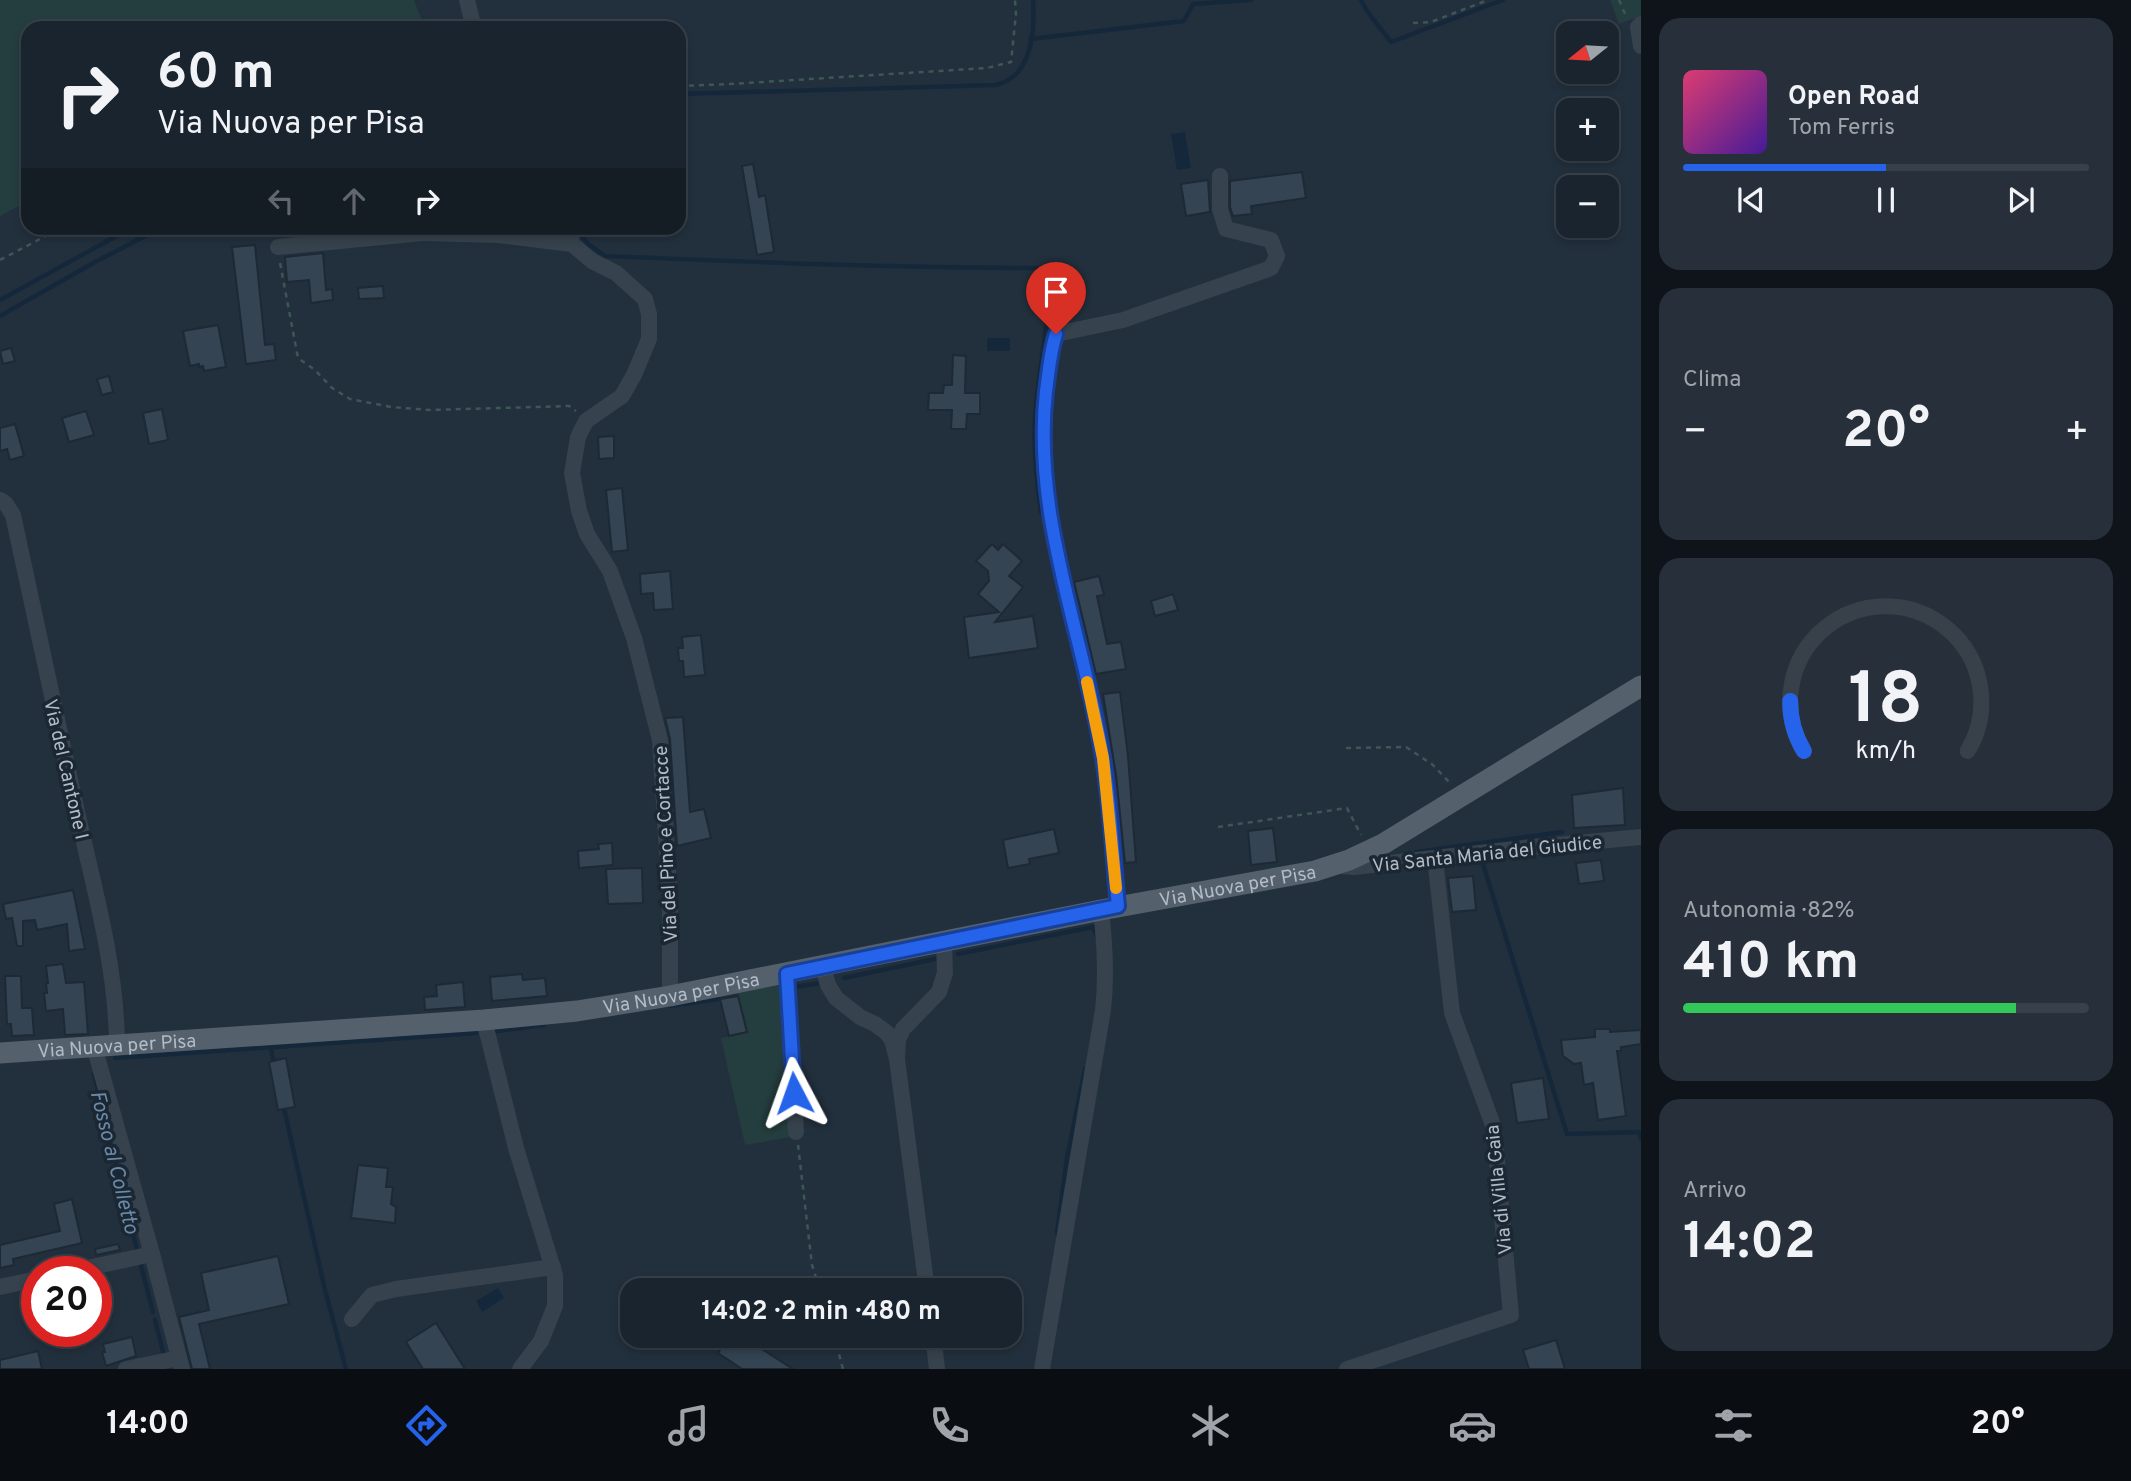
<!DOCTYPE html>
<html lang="it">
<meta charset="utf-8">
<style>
:root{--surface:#1a242e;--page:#27303a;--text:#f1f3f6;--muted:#9fa4aa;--line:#38414a;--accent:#2563eb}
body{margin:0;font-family:Overpass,sans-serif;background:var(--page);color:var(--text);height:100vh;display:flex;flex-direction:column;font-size:26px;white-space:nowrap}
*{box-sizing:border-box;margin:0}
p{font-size:23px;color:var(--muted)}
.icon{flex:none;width:38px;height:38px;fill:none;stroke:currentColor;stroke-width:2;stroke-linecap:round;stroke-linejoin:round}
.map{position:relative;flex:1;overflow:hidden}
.sheet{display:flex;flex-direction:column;gap:18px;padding:18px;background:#0e1419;width:490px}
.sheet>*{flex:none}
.top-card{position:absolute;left:21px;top:21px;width:665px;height:214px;border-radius:21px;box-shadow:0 4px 10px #0003,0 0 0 2px var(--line);background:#1a242e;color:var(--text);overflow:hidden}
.needle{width:46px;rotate:252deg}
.tools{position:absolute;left:1556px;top:21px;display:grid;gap:14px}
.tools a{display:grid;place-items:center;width:63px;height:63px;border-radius:14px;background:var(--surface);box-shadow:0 4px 10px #0003,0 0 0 2px var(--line);font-size:35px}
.speed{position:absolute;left:21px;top:1256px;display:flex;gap:14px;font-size:35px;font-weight:700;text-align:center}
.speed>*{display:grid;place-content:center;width:91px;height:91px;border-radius:50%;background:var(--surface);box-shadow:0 4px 10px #0003,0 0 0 2px var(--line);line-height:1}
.speed .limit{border:10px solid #d22;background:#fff;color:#111}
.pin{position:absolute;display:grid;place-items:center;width:60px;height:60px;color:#fff;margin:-72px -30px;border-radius:50% 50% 50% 0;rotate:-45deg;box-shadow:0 0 7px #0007}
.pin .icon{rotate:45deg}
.me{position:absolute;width:77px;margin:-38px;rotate:356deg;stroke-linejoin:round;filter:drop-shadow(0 0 5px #0008)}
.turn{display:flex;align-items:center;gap:24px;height:147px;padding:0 21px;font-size:32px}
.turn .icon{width:91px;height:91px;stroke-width:2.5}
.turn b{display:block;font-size:49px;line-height:60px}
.lanes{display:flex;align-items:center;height:66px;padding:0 21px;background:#0003;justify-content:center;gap:35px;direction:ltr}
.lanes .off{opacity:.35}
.big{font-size:52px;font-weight:700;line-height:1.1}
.sheet .widget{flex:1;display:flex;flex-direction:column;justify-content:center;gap:10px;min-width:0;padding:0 24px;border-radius:21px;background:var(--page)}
.sheet .dial{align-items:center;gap:0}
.dial svg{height:182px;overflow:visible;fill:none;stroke:var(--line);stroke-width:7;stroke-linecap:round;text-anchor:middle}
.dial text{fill:var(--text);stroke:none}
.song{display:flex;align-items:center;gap:21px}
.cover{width:84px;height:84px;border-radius:10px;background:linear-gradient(135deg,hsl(340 70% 55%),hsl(260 70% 35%))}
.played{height:7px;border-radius:4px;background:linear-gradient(90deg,var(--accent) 50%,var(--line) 50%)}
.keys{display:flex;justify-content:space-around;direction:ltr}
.heat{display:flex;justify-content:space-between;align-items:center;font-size:38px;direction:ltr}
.charge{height:10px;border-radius:5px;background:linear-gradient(90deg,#34c759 82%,var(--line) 0)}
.trip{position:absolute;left:620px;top:1278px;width:402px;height:70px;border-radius:21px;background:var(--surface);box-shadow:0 4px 10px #0003,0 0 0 2px var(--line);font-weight:700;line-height:70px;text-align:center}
.menu{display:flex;height:112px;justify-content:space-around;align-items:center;background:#0a0e12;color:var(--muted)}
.menu .icon{width:49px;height:49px}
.menu .selected{color:var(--accent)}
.menu b{font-size:32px;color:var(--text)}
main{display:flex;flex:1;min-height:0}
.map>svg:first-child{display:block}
.green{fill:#243d3e}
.water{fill:#15283b}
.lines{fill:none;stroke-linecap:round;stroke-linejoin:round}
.stream{stroke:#15283b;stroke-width:4.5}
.building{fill:#344453;stroke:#1d2934;stroke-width:2}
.path{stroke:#3d5656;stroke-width:2.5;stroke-dasharray:5 5;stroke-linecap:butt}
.minor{stroke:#36424d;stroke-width:16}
.major{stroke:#54616d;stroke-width:21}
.route-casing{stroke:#184099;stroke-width:18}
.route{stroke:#2563eb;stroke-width:12}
.slow{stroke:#f59e0b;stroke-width:12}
.labels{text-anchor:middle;stroke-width:7;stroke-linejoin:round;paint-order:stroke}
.street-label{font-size:19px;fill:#b2bcc8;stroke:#1b2732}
.water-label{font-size:21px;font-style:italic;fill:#698aa9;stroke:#1b2732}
</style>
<main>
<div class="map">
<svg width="1641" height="1369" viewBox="0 0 1641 1369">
<rect width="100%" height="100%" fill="#22303d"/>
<g class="green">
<polygon points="0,0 414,0 425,28 28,28 28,201 0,216"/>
<polygon points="1610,0 1641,0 1641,16 1619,24"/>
<polygon points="787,983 791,1137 745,1145 721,1038 747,1032 738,993"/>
</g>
<g class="water">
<polygon points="1185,132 1191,168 1177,170 1171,134"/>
<rect x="987" y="338" width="23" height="13"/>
<polygon points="498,1288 504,1298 482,1312 476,1301"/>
</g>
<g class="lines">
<g class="stream">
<polyline points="1361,0 1367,11 1391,42 1503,0"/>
<polyline points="1031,39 1184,21 1193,4 1251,0"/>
<path d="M679,94L995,85C1032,78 1035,31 1033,0"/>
<path d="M577,228L587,243L605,256C749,262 892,268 1036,268L1046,272C1052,306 1041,359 1037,395C1032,435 1035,472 1041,512"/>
<polyline points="0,300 131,228"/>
<polyline points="0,316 95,262 161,228"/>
<polyline points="1416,852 1562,832"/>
<polyline points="1483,864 1567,1134 1639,1132 1641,1139"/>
<polyline points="958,954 1093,927 1097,937"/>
<polyline points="844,978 935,959"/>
<polyline points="795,987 820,983"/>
<polyline points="670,1006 718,999"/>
<polyline points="491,1032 544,1025"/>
<polyline points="271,1048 274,1065"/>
<polyline points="115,1058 476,1033"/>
<polyline points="94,1074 137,1250"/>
<polyline points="283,1104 325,1290 346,1369"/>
<polyline points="1057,1233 1067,1158 1085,1069"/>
<polyline points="141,1265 153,1312"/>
<polyline points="155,1320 164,1356"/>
</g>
</g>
<g class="building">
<polygon points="753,164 759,197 765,195 774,252 757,255 742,166"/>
<polygon points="1302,172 1306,198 1251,206 1252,214 1233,216 1230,207 1230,181"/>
<polygon points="1208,180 1210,212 1186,216 1181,184"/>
<polygon points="255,245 265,345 274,344 276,360 246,364 232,247"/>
<polygon points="323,253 326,290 332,289 333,300 311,303 309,280 287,282 285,257"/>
<polygon points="383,286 384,298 359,299 358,288"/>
<polygon points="218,325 226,367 204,371 203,366 199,367 199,364 190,366 183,331"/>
<polygon points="11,348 15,361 3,364 0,351"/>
<polygon points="953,355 966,356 965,393 980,393 980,414 967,414 966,429 951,429 952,410 928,410 929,393 943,393 944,385 952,385"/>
<polygon points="109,376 113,392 102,395 97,379"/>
<polygon points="162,409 168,440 149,444 143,413"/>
<polygon points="86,411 94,435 69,442 62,418"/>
<polygon points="15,424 24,456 10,460 7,449 0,451 0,428"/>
<polygon points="614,436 614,458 599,459 598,437"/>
<polygon points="622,488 628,550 612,552 606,490"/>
<polygon points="992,544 998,550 1003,544 1022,561 1009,576 1023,587 995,622 1033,616 1038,648 969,658 964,617 999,612 978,594 989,581 988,571 976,561"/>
<polygon points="670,571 673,609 654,610 653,593 641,594 640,574"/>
<polygon points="1099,576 1104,595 1097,596 1107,644 1121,642 1126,669 1096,674 1074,582"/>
<polygon points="1173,594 1178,610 1155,616 1151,601"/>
<polygon points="701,635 705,675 684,677 683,661 679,661 678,648 683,648 682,637"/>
<polygon points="1120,692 1128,756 1136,862 1125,863 1116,775 1103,694"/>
<polygon points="683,717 690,812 704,809 711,838 677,846 670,739 665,718"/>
<polygon points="1623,788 1625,825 1574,828 1572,795"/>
<polygon points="1273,828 1277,862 1251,865 1248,831"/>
<polygon points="1054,829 1059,853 1029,859 1030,864 1008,868 1003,840"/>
<polygon points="612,843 613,865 579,868 578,851 599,849 598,844"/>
<polygon points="1601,860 1604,881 1579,884 1576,863"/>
<polygon points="642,868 643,903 608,904 606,869"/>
<polygon points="1473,876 1476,910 1452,912 1448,878"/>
<polygon points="73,890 85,949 69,951 67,924 37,930 35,920 23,921 23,946 17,946 12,918 6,919 3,904"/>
<polygon points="63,964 66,983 84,982 88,1034 65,1035 63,1009 46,1011 44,993 47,993 46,983 48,983 46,966"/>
<polygon points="522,974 523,980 545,978 547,996 492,1001 490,977"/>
<polygon points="5,976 21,976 22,1008 32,1008 34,1035 12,1036 11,1024 7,1024"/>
<polygon points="463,982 465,1007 425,1010 424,997 437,996 436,985"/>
<polygon points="738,996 747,1032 729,1036 720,999"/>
<polygon points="1595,1029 1610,1029 1610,1032 1641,1030 1641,1044 1621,1047 1621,1051 1617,1051 1626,1116 1598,1120 1593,1083 1584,1085 1581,1063 1574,1064 1563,1056 1561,1040 1595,1037"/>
<polygon points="286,1058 295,1107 278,1110 269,1062"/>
<polygon points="1543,1078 1549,1119 1517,1123 1511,1083"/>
<polygon points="358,1165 388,1168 386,1187 393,1187 391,1204 396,1207 395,1223 351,1218"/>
<polygon points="72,1199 82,1243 13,1259 14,1265 0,1268 0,1245 60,1231 54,1204"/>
<polygon points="118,1244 120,1250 96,1255 95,1249"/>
<polygon points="278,1256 289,1304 199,1324 210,1369 192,1369 179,1317 209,1310 201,1273"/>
<polygon points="436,1323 465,1369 423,1369 406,1342"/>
<polygon points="730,1335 740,1335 793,1369 742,1369 718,1353"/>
<polygon points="132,1337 136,1356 106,1366 102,1352 105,1352 103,1344"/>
<polygon points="1556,1340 1565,1369 1529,1369 1523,1350"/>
<polygon points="38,1351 42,1369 0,1369 0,1360"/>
</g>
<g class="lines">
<g class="path">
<polyline points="1619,0 1627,18"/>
<polyline points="1413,23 1431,22 1488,0"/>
<polyline points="679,86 730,84 987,68 1011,62 1016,14 1015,0"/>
<polyline points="0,260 61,228"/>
<polyline points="280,263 298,358 315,370 332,388 350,399 391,407 430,410 569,406 576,411"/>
<polyline points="1346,748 1406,747 1433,765 1449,782"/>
<polyline points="1218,827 1347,808 1361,835"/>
<polyline points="798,1145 812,1265 820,1290"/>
<polyline points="834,1335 843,1369"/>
</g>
<g class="minor">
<polyline points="467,0 474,28"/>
<polyline points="1641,24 1638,27 1641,46"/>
<polyline points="569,228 572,244 592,261 616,273 645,299 649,314 649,339 634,375 622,396 586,421 578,437 572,473 579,511 587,534 610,571 634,638 660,740 670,902 670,996"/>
<polyline points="278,247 423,233 498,235 572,244"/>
<path d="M0,500L6,504L13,515C34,614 55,713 77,812C94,888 116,965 117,1043"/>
<polyline points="1341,866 1354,867 1515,849 1641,837"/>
<path d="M1118,907C1113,857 1111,807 1103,758C1084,635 1031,517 1046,391C1049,371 1050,352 1056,334L1123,320L1271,268L1277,256L1271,240L1226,229L1220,209V176"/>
<polyline points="823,967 828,985 836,998 860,1017 875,1024 887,1033 892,1040 897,1059 898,1040 903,1029 939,992 945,973 944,942"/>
<polyline points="787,974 796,1132"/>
<polyline points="484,1020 516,1148 555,1275 555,1306 541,1341 520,1369"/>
<polyline points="94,1046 152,1254 182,1369"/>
<polyline points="897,1059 927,1290"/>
<polyline points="69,1272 152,1254"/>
<polyline points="0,1287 37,1279"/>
<polyline points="352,1319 372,1295 396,1289 553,1267"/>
<polyline points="933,1335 937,1369"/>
<polyline points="126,1369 179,1358"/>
<path d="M1042,1369L1103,1010C1107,975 1105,944 1101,910"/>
<polyline points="1347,1369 1511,1315 1494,1128 1452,1013 1435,858"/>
</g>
<path class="major" id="s1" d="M0,1053L484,1020L577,1011L670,996L1101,910L1315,871L1349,860L1383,844L1641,686"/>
</g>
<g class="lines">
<g class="route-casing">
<path id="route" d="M794,1093L787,974L1118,906C1113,857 1111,807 1103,758C1084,635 1032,517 1046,391C1049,371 1050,352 1056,334"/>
</g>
<use href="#route" class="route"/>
<polyline class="slow" points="1087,682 1103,758 1116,888"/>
</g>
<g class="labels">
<g class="street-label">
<text transform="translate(67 769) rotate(77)" y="7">Via del Cantone I</text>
<text transform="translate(665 844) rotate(-93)" y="7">Via del Pino e Cortacce</text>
<text transform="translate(1487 853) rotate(-6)" y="7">Via Santa Maria del Giudice</text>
<text dy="7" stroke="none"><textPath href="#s1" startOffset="1251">Via Nuova per Pisa</textPath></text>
<text dy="7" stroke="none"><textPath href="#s1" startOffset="684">Via Nuova per Pisa</textPath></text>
<text dy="7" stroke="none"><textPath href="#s1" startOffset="117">Via Nuova per Pisa</textPath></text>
<text transform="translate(1498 1190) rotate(-96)" y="7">Via di Villa Gaia</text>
</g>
<g class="water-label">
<text transform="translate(115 1162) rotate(76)" y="7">Fosso al Colletto</text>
</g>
</g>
</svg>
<div class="tools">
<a><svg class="needle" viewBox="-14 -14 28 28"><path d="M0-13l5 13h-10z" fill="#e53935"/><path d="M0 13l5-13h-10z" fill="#9fa4aa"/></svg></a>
<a>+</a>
<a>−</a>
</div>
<div class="speed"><div class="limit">20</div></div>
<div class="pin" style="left:1056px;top:334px;background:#d93025"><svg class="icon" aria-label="arrive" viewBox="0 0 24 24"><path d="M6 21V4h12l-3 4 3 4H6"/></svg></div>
<svg class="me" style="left:794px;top:1093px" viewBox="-20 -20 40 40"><path d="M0-17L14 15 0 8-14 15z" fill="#2563eb" stroke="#fff" stroke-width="4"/></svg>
<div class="trip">14:02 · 2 min · 480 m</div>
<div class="top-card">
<div class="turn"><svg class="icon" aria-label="right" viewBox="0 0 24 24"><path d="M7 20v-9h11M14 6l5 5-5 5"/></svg><div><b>60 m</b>Via Nuova per Pisa</div></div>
<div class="lanes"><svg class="icon off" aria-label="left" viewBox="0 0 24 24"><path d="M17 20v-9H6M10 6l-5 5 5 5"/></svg><svg class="icon off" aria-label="ahead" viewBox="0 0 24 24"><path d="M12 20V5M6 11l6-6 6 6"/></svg><svg class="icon" aria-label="right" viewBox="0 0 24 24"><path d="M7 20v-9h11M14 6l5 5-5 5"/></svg></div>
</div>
</div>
<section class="sheet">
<div class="widget">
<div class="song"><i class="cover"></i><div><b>Open Road</b><p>Tom Ferris</p></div></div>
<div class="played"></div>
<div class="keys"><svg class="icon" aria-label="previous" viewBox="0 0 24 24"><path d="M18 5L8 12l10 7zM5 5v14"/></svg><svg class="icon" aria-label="pause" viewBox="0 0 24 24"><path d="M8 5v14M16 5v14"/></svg><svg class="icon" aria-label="next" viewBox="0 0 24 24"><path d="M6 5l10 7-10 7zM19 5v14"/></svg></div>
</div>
<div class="widget"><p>Clima</p>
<div class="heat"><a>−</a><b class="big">20°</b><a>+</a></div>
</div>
<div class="widget dial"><svg viewBox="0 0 100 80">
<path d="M14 69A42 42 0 1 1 86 69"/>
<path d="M14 69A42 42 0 0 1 8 47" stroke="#2563eb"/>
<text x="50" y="56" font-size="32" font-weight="700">18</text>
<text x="50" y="72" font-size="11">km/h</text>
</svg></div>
<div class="widget"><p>Autonomia · 82%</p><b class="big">410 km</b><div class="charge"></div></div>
<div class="widget"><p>Arrivo</p><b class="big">14:02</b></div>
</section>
</main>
<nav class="menu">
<b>14:00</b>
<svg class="icon selected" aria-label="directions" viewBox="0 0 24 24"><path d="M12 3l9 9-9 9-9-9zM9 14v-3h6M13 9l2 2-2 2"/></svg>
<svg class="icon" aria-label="music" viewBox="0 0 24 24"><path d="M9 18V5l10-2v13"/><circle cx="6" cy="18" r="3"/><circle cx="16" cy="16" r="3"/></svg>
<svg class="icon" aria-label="phone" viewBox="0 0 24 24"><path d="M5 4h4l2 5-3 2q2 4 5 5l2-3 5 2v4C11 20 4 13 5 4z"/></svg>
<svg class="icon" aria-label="climate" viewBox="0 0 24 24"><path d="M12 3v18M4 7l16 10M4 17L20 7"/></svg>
<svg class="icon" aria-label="car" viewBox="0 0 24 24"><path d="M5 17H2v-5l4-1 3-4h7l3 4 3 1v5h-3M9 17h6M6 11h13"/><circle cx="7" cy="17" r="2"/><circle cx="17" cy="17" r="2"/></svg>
<svg class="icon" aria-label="filters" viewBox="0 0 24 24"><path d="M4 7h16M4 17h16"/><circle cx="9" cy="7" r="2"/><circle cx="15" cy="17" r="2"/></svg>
<b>20°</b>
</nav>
